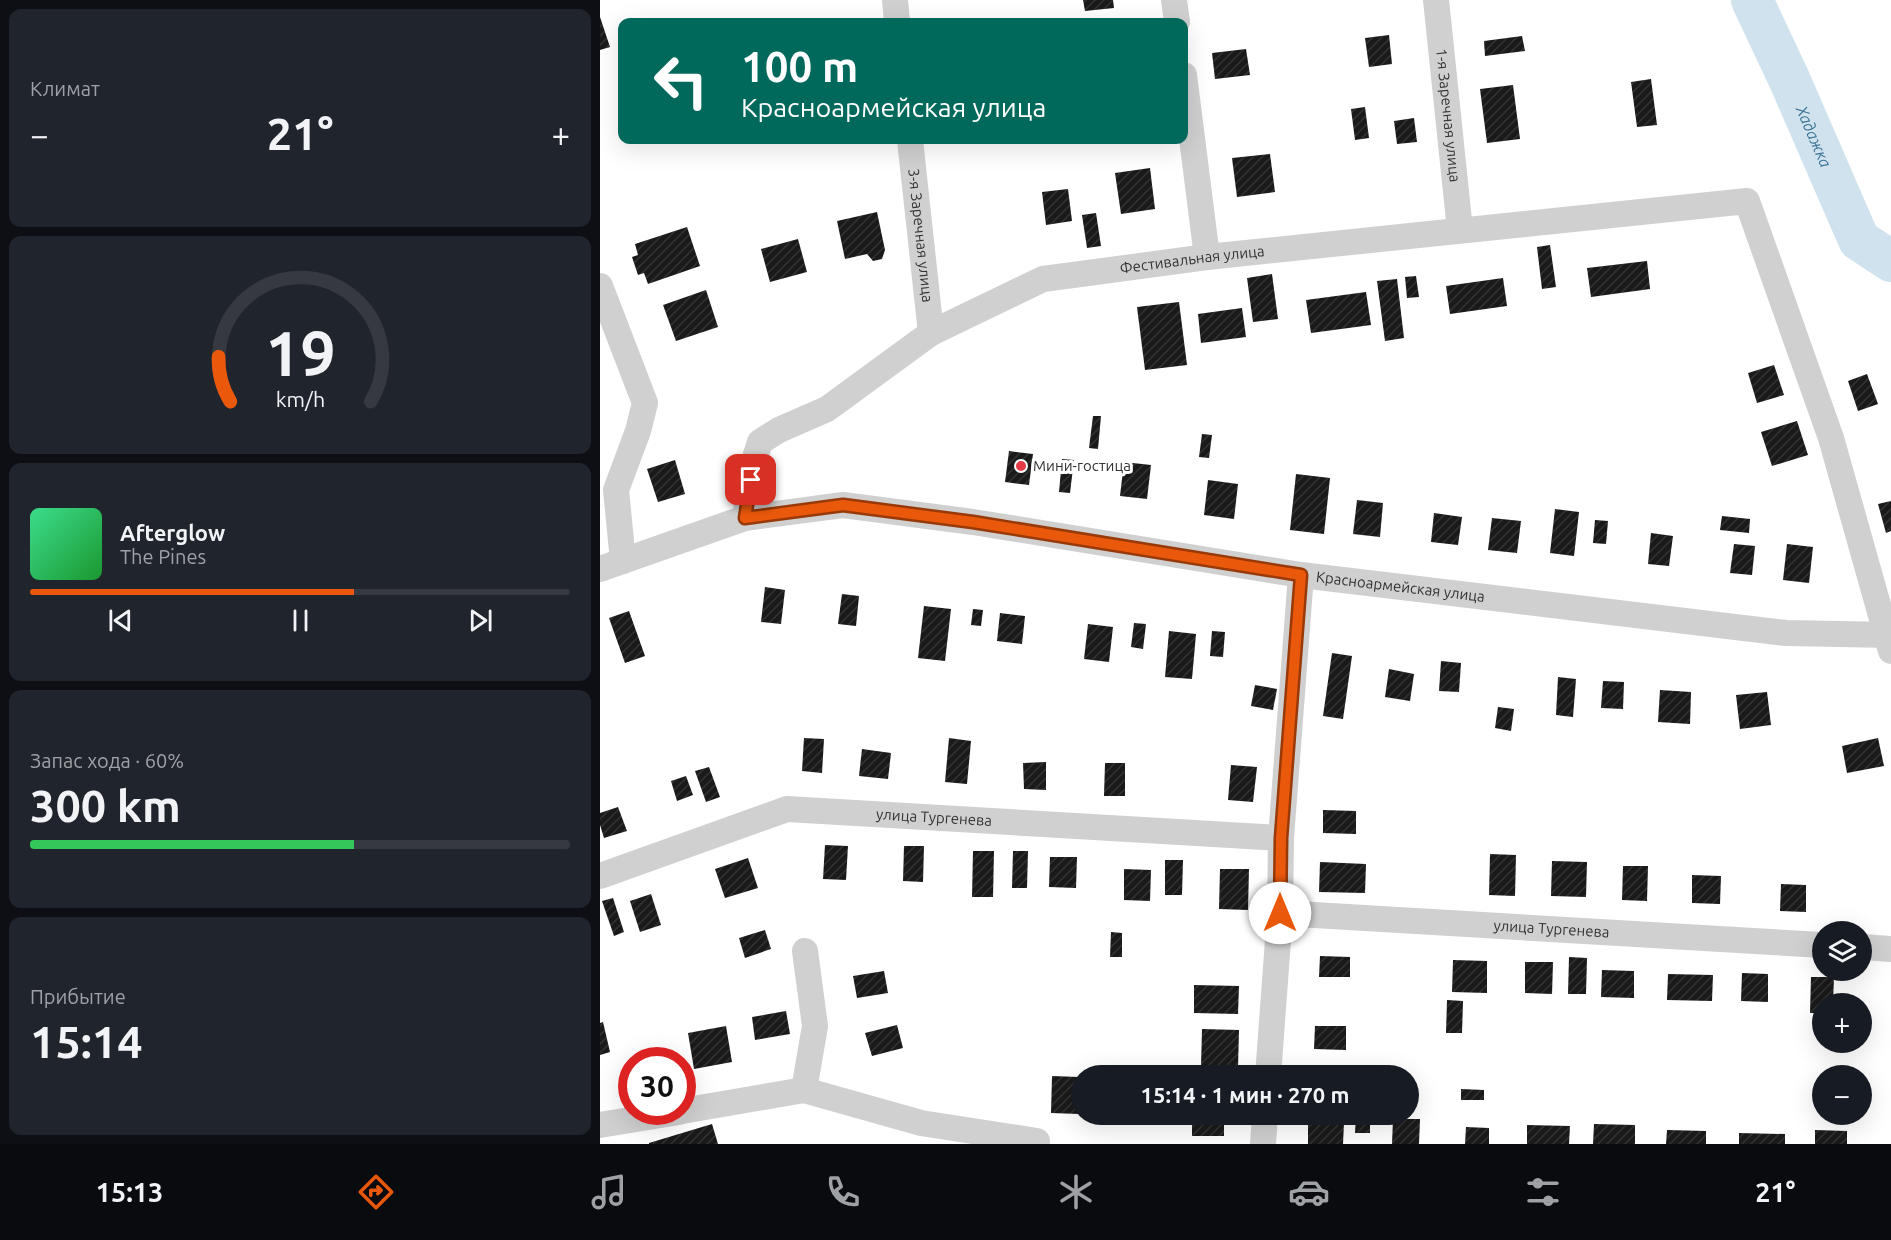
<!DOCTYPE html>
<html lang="ru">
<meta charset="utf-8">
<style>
:root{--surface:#171b24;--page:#20242c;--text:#f1f3f6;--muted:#9ea1a6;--line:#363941;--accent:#ea580c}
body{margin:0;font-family:Ubuntu,sans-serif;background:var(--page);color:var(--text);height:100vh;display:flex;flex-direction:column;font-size:22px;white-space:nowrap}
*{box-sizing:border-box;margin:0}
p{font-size:20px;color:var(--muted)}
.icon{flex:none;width:33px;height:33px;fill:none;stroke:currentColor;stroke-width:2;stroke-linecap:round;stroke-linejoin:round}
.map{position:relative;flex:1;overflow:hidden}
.drawer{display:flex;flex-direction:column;gap:9px;padding:9px;background:#0d0f14;width:600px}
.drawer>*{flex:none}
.hud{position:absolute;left:18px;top:18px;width:570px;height:126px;border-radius:12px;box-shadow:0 6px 24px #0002;background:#00695c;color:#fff;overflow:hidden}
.controls{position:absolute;left:1212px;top:921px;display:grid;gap:12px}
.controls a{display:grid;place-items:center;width:60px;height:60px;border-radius:50%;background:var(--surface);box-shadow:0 6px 24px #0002;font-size:30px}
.speed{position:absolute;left:18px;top:1047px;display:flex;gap:12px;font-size:30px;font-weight:700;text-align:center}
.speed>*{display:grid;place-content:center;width:78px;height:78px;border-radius:50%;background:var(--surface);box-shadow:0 6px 24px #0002;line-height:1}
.speed .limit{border:9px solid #d22;background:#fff;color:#111}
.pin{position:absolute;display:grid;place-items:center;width:51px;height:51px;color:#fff;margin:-26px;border-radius:12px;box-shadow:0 3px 9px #0006}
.me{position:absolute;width:66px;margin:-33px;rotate:0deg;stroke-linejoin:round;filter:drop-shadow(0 0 4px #0008)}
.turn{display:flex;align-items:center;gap:21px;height:126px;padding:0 24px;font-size:27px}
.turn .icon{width:78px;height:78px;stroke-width:2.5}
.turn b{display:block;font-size:42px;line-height:51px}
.big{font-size:45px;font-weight:600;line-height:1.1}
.drawer .widget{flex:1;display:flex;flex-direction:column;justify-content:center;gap:9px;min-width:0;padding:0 21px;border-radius:12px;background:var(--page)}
.drawer .dial{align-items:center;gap:0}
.dial svg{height:156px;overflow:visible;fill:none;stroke:var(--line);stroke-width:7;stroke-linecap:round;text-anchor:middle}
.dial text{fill:var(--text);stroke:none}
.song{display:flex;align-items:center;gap:18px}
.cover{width:72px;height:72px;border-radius:9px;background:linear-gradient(135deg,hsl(150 70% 55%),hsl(130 70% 35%))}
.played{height:6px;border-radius:3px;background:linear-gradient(90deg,var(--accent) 60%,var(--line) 60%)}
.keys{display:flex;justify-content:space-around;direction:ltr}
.heat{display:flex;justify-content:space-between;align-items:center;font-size:33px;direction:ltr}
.charge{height:9px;border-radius:4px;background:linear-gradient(90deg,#34c759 60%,var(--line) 0)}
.trip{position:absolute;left:471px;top:1065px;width:348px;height:60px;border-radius:30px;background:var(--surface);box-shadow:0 6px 24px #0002;font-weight:600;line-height:60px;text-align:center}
.tab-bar{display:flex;height:96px;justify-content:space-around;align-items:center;background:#090b0e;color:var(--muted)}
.tab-bar .icon{width:42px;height:42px}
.tab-bar .on{color:var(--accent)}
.tab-bar b{font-size:27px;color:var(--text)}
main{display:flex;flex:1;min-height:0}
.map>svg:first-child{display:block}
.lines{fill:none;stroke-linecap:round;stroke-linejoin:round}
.river{stroke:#cfe2ee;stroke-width:42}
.building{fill:url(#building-hatch)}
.minor{stroke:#d0d0d0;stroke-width:26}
.route-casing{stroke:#983908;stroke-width:15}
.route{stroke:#ea580c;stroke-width:10}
.poi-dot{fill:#e63946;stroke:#fff;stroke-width:2}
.labels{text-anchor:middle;stroke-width:6;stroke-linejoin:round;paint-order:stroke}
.street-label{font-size:15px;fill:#333;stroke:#fff}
.poi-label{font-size:15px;fill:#333;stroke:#fff;text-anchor:start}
.water-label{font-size:16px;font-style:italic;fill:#3f7597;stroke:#fff}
</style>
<main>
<section class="drawer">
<div class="widget"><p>Климат</p>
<div class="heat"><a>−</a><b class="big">21°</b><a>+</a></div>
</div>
<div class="widget dial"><svg viewBox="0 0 100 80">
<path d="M14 69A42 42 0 1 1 86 69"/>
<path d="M14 69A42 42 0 0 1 8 46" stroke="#ea580c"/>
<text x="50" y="56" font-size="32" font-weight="700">19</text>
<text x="50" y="72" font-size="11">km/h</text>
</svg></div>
<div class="widget">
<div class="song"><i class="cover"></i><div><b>Afterglow</b><p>The Pines</p></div></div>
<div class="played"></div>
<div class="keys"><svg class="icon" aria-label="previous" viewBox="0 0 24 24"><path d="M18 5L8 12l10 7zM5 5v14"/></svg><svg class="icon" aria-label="pause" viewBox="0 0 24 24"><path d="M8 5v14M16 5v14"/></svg><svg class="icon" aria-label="next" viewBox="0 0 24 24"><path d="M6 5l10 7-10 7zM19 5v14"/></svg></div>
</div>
<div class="widget"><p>Запас хода · 60%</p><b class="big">300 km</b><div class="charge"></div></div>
<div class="widget"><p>Прибытие</p><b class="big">15:14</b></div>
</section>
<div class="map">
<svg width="1291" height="1144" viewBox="0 0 1291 1144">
<defs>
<pattern id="building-hatch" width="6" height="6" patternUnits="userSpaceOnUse" patternTransform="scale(1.5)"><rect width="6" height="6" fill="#1a1a1a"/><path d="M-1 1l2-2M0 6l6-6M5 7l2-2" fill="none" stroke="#333"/></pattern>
</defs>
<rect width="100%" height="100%" fill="#fff"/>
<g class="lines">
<path class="river" id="s1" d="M1152,0L1190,81L1259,240L1291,261"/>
</g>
<g class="building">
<polygon points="483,0 513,0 514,8 485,11"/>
<polygon points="0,17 10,47 0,50"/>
<polygon points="789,35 792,64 769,67 765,38"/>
<polygon points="922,36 925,51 885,56 884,41"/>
<polygon points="646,49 650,75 615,79 612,53"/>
<polygon points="1051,79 1057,125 1037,127 1031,82"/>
<polygon points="913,85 920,139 887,143 880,89"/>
<polygon points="765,107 769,138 755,140 751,109"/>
<polygon points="814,118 817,142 797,144 794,121"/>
<polygon points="670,154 675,192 637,197 632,158"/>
<polygon points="550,168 555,209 521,214 515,173"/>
<polygon points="468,189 472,221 446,225 442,192"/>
<polygon points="277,212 285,250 282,259 273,261 267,254 245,259 237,221"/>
<polygon points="496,213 501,246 487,248 482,215"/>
<polygon points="87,227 100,266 48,284 44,273 38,275 32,257 38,255 35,244"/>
<polygon points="198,239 207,272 170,282 161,249"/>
<polygon points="950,245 956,287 942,289 937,247"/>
<polygon points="1047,261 1050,289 991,297 987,268"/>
<polygon points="672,274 678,319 653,322 647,278"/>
<polygon points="816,276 819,297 807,298 805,277"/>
<polygon points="903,278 907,306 850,314 846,286"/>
<polygon points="797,279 804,338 785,341 777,281"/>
<polygon points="106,290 118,327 76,341 63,305"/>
<polygon points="766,292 771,325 711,333 706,300"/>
<polygon points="579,302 587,365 545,370 537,307"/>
<polygon points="642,308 646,337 601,343 598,314"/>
<polygon points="1174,365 1184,395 1157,403 1148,373"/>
<polygon points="1267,374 1278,404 1258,411 1248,381"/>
<polygon points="493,416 501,416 498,449 489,448"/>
<polygon points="1197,421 1208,455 1172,466 1161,432"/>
<polygon points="602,434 612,435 609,458 599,457"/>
<polygon points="409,451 433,454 429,485 405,482"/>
<polygon points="462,459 474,460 470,493 459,492"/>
<polygon points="75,460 85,494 58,502 47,469"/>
<polygon points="524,462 551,465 547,499 520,496"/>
<polygon points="696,474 730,478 724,534 690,530"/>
<polygon points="608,480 638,484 634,519 604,515"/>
<polygon points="757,500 783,503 780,537 753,534"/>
<polygon points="1291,501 1291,531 1286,533 1278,504"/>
<polygon points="955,509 979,512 974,556 950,553"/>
<polygon points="834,513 862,517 858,545 831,542"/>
<polygon points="1122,516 1150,519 1149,533 1120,530"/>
<polygon points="892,518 921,521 917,553 888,550"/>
<polygon points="995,520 1008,521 1006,544 993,543"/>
<polygon points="1051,533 1073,536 1069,566 1048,564"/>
<polygon points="1134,544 1155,546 1152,575 1130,573"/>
<polygon points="1187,544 1213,547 1209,583 1183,580"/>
<polygon points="165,587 185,590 181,624 161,622"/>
<polygon points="242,594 259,596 256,626 238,624"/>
<polygon points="324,606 351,609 345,661 318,658"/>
<polygon points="373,609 383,610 381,626 371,625"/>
<polygon points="29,611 45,656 25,663 9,618"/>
<polygon points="400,613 425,616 422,644 397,641"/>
<polygon points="534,623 546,624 543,649 531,647"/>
<polygon points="488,624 513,627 509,662 484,659"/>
<polygon points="569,631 596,634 592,679 565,677"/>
<polygon points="612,631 625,632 623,657 610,656"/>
<polygon points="732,653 752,656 743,719 723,716"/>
<polygon points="841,661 861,663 859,692 839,691"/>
<polygon points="789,669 814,674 810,701 785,697"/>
<polygon points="958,677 976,679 973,717 956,715"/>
<polygon points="1003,681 1024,682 1023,709 1001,708"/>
<polygon points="655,685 677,689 673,710 651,706"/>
<polygon points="1060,690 1091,692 1090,724 1058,722"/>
<polygon points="1167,692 1171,725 1140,729 1136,695"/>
<polygon points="898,707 914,709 911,731 895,728"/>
<polygon points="204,738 224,739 222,773 202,771"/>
<polygon points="349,738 371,741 367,784 345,782"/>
<polygon points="1278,738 1284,766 1247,773 1242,746"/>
<polygon points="262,749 291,753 288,779 259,776"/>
<polygon points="446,762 446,790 424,789 423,763"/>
<polygon points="505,763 525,763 525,796 504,796"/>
<polygon points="631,765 657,767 653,802 628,800"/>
<polygon points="109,767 120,797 106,802 95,771"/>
<polygon points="86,776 93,795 77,801 71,781"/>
<polygon points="18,807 27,831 4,838 0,825 0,813"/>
<polygon points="723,810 756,811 756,834 723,833"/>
<polygon points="225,845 248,846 246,880 223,879"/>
<polygon points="304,846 324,846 323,882 303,881"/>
<polygon points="373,851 394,851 393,897 372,897"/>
<polygon points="413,851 428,851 427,888 412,888"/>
<polygon points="890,854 916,855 915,896 889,895"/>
<polygon points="450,857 477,857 476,888 449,887"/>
<polygon points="148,858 158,888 125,898 115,869"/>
<polygon points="565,860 583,860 582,895 565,895"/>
<polygon points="952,861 987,862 986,897 951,896"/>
<polygon points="720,862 766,864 765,893 719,892"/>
<polygon points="1023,866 1048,866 1047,901 1022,900"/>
<polygon points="524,869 551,870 550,901 524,900"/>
<polygon points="620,869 649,869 648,910 619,909"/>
<polygon points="1092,875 1121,876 1120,904 1092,903"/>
<polygon points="1181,884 1206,885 1206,912 1180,911"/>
<polygon points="51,894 61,925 40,932 30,901"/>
<polygon points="13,898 24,932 14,936 2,901"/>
<polygon points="165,930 171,949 145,958 139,938"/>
<polygon points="511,932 522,933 522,957 510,957"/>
<polygon points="720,956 750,957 750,977 719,977"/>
<polygon points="969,957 987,958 986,994 968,994"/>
<polygon points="853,960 887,961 887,993 852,992"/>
<polygon points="925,962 953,962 952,994 925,993"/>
<polygon points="1002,970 1034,971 1034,998 1001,997"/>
<polygon points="284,971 288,993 257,998 253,976"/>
<polygon points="1142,973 1168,974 1168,1002 1141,1001"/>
<polygon points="1068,974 1113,975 1112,1001 1067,1000"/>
<polygon points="1211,977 1234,977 1233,1004 1222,1004 1222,1013 1210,1013"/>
<polygon points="594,985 639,986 638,1014 594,1013"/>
<polygon points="847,1000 863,1001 862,1033 846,1033"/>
<polygon points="186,1011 190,1034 155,1040 152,1017"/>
<polygon points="3,1022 10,1052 0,1055 0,1023"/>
<polygon points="297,1025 303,1048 272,1056 265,1033"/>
<polygon points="126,1026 132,1062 94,1069 88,1033"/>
<polygon points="715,1026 746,1026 746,1050 714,1049"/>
<polygon points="602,1029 639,1030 638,1068 601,1067"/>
<polygon points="69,1055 70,1060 51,1060"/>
<polygon points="452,1076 479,1077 479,1114 451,1113"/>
<polygon points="861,1089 884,1090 884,1100 861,1100"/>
<rect x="592" y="1114" width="32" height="22"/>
<polygon points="756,1114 770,1114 770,1133 755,1133"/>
<polygon points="793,1119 820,1119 819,1144 792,1144"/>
<polygon points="708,1122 744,1123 743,1144 708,1144"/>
<polygon points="112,1124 118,1144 49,1144 49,1143"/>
<polygon points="994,1124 1035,1125 1035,1144 993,1144"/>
<polygon points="927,1125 970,1126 969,1144 927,1144"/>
<polygon points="866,1127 889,1128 889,1144 865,1144"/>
<polygon points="1067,1130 1106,1131 1106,1144 1066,1144"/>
<polygon points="1215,1130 1247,1131 1247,1144 1215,1144"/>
<polygon points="1139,1133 1185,1134 1185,1144 1139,1144"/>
</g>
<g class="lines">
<g class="minor">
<polyline points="295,0 297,22"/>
<polyline points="574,0 577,22"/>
<path id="s2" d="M836,0L860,230"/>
<polyline points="584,75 607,257"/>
<path id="s3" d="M310,140L331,333"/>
<polyline points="0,286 45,403 38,431 16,490 23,561"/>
<path id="s4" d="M145,518L154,461L160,442L179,430L227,409L331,333L443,279L607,257L1147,201L1231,438L1291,651"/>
<path id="s5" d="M0,569L145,518L243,505L373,522L701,575L1186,633L1291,635"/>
<path id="s6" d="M0,876L187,809L681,838"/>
<path id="s7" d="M680,913L1222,945"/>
<polyline points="1262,947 1291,949"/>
<polyline points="668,1076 680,913 681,838 701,575"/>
<polyline points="204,1090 215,1026 205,951"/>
<polyline points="82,1111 204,1090 321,1123 437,1141"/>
<polyline points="0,1125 79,1112"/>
<polyline points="663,1144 665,1114"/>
</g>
</g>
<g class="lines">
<g class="route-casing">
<polyline id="route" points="151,480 145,518 243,505 373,522 701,575 681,838 680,913"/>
</g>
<use href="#route" class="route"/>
</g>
<circle class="poi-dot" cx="421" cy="466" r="6"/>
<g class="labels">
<g class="street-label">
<text dy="5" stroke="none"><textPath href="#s2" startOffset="116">1-я Заречная улица</textPath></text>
<text dy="5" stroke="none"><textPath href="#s3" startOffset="96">3-я Заречная улица</textPath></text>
<text dy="5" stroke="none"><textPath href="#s4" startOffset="556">Фестивальная улица</textPath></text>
<text dy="5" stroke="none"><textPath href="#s5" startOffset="816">Красноармейская улица</textPath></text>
<text dy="5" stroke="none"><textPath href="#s6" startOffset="346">улица Тургенева</textPath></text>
<text dy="5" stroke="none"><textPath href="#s7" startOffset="272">улица Тургенева</textPath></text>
</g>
<g class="poi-label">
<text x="433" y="471">Мини-гостица</text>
</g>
<g class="water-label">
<text dy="6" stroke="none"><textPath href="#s1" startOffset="150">Хадажка</textPath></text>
</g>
</g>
</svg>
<div class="controls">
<a><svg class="icon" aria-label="layers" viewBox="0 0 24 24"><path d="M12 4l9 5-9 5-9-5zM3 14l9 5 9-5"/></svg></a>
<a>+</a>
<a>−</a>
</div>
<div class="speed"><div class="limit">30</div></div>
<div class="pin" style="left:151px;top:480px;background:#d93025"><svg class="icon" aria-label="arrive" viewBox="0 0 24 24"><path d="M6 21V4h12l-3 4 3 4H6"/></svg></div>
<svg class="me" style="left:680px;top:913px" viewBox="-20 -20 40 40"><circle r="19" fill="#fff"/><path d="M0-13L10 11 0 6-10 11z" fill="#ea580c"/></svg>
<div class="trip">15:14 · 1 мин · 270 m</div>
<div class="hud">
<div class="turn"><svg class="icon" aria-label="left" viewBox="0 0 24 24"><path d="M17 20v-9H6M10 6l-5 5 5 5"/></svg><div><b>100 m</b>Красноармейская улица</div></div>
</div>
</div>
</main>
<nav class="tab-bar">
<b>15:13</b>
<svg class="icon on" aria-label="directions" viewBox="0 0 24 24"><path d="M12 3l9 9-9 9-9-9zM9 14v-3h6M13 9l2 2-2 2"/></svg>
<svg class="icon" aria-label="music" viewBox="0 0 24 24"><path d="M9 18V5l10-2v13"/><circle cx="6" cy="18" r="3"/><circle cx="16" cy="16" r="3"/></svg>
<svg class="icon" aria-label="phone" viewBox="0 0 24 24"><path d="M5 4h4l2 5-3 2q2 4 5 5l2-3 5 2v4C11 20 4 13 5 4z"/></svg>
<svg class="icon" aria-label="climate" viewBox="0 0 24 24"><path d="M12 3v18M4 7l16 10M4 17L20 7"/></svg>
<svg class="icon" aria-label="car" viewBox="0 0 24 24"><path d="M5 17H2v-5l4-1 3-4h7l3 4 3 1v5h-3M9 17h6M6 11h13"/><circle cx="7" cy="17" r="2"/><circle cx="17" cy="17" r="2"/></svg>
<svg class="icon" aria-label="filters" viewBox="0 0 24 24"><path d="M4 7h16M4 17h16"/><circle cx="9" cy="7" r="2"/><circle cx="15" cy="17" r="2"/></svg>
<b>21°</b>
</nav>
